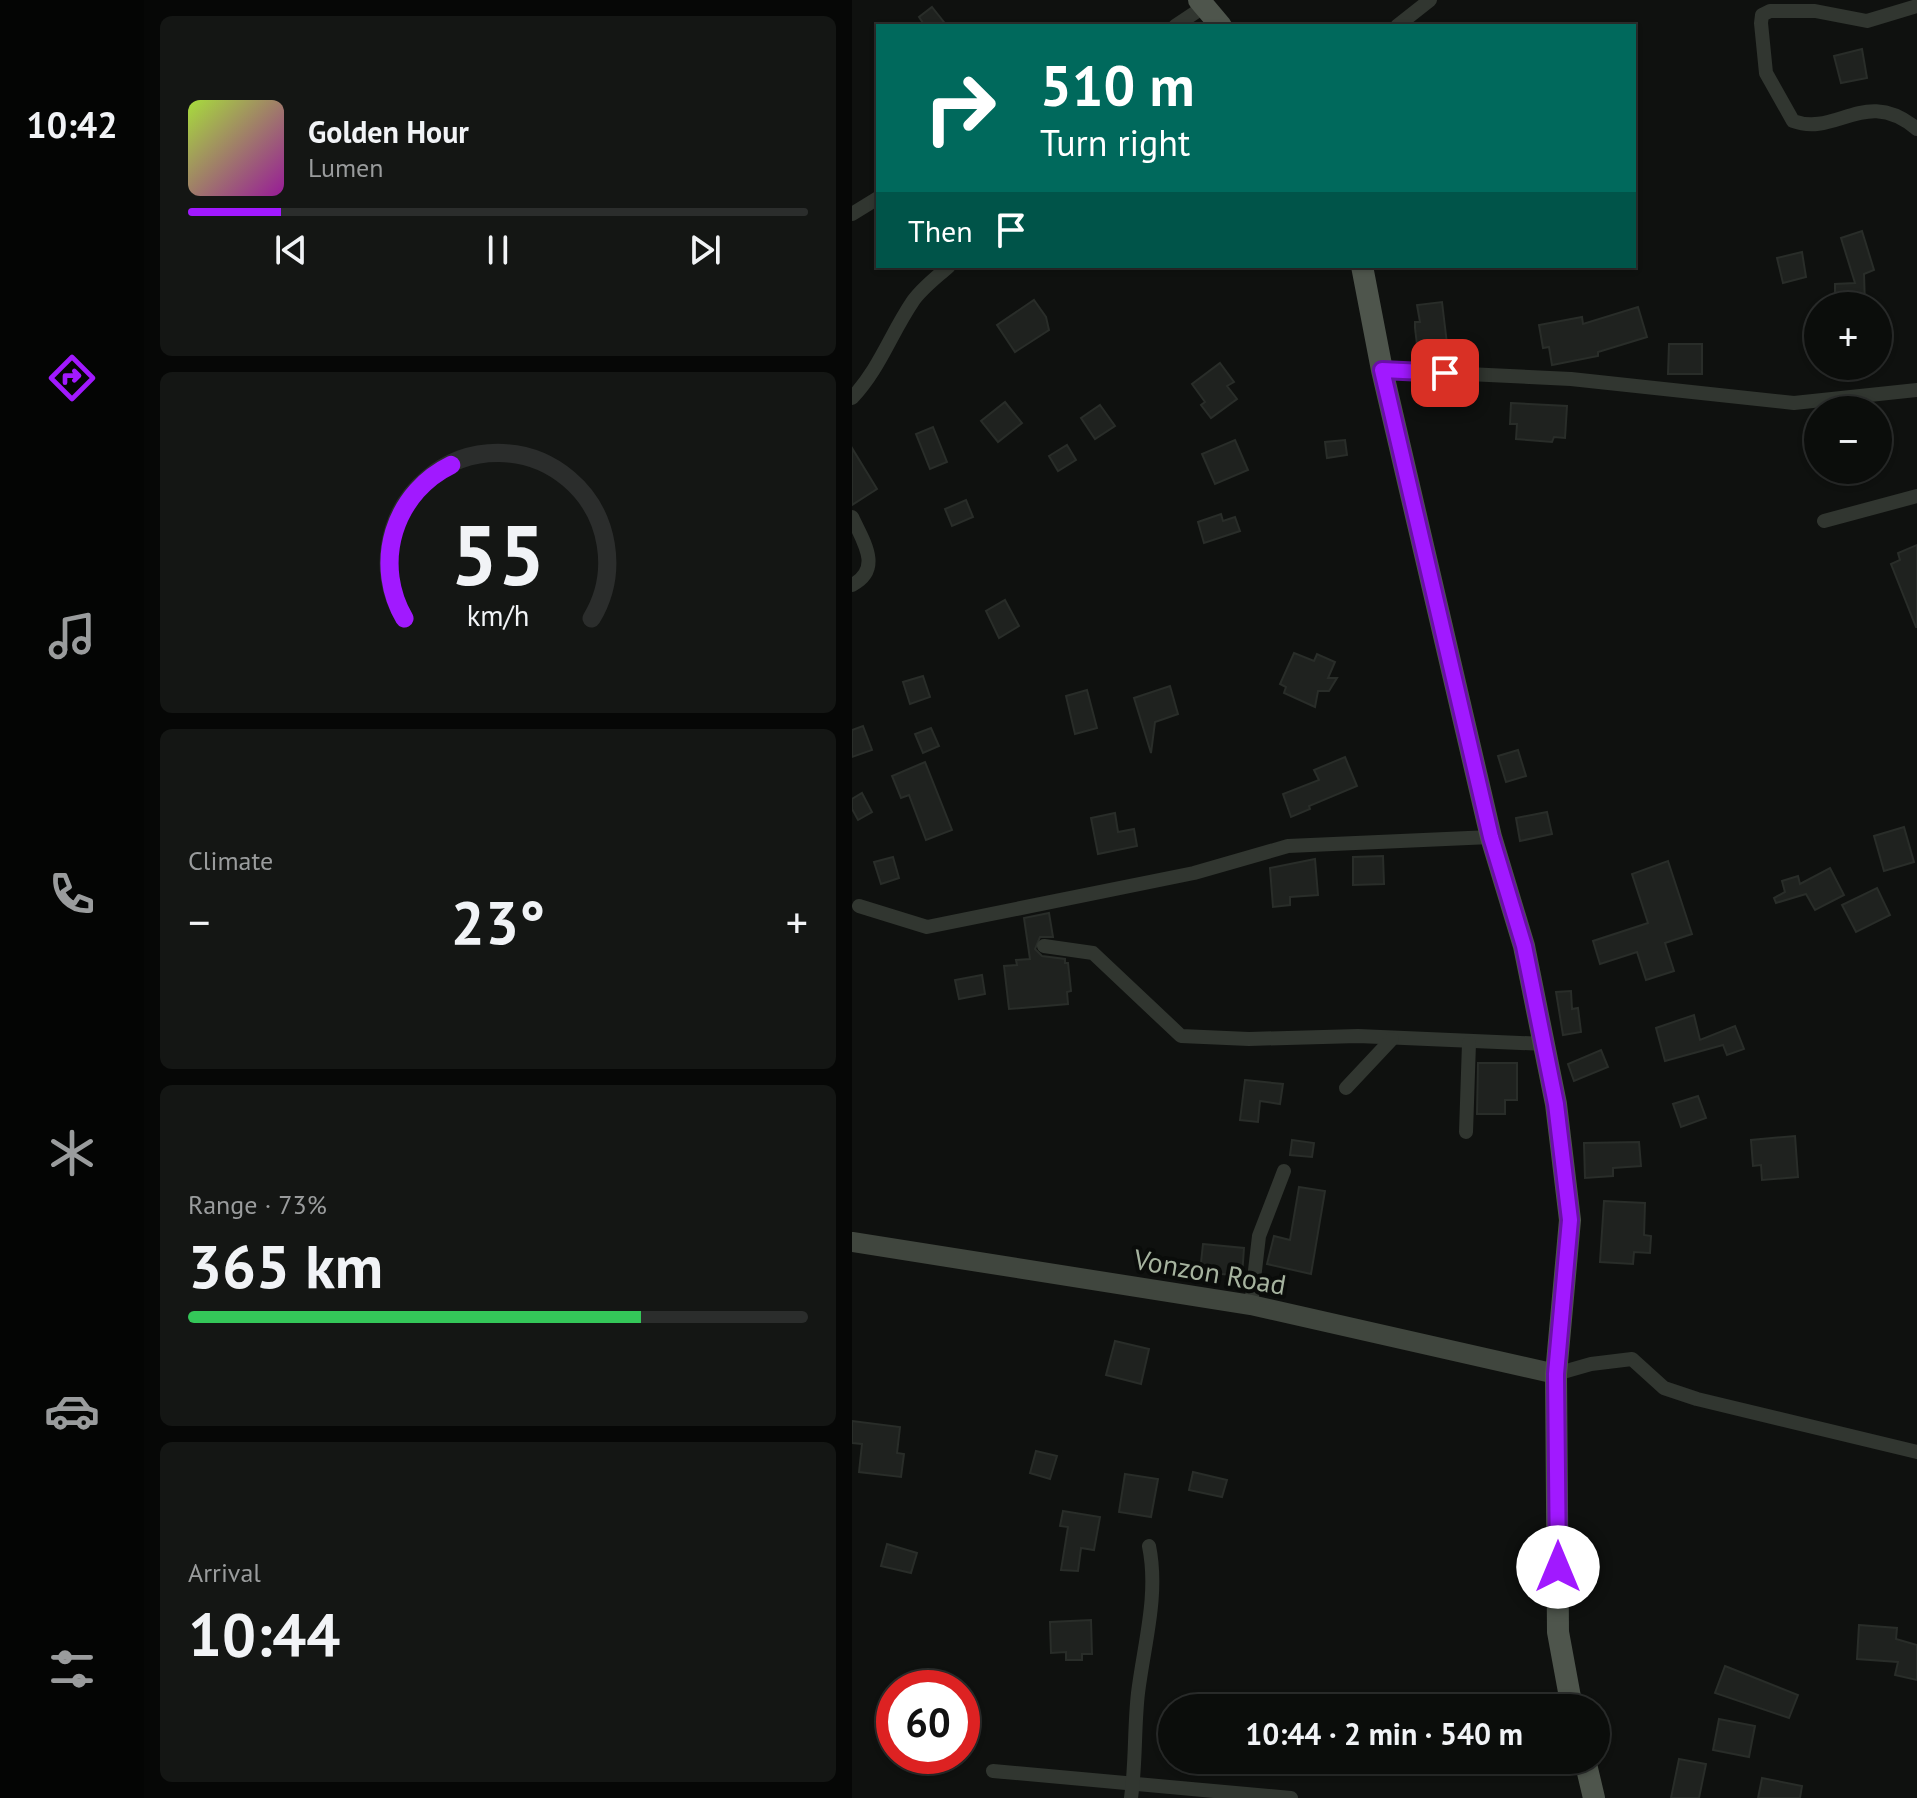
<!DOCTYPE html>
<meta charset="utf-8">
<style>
:root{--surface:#0b0d0b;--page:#141614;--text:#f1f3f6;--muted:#9a9c9d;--line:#2b2d2c;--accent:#a119ff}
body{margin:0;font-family:"PT Sans",sans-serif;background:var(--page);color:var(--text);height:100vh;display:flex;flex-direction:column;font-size:30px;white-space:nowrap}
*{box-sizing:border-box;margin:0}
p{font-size:26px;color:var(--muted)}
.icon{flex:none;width:44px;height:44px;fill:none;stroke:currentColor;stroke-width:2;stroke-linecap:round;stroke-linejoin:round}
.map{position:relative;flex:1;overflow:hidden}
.sheet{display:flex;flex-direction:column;gap:16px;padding:16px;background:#060706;width:708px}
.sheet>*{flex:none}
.banner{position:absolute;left:24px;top:24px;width:760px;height:244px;border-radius:0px;box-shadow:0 2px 6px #0004,0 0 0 2px var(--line);background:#00695c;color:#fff;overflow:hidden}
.tools{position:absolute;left:952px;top:292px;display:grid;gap:16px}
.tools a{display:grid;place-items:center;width:88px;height:88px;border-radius:50%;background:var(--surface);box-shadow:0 2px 6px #0004,0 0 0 2px var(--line);font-size:40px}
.speed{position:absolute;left:24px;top:1670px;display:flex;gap:16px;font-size:40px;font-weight:700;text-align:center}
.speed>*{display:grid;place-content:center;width:104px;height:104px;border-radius:50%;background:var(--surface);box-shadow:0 2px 6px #0004,0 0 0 2px var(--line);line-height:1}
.speed .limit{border:12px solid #d22;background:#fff;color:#111}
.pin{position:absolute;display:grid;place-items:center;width:68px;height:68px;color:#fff;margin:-34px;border-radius:16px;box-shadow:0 4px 12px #0006}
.me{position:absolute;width:88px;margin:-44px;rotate:0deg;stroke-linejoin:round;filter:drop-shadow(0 0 6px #0008)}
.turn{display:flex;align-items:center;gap:28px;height:168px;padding:0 32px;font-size:36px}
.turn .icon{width:104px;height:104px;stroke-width:2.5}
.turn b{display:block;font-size:56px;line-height:68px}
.then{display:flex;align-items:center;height:76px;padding:0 32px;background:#0003;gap:16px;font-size:30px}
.big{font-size:60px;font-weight:700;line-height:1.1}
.sheet .widget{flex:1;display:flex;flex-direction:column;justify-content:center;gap:12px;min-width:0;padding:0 28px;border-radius:12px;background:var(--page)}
.sheet .dial{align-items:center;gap:0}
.dial svg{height:208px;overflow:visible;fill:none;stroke:var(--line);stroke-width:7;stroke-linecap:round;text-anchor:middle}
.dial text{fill:var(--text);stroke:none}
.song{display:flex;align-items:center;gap:24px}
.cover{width:96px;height:96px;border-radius:12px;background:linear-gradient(135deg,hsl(80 70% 55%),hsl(300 70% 35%))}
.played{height:8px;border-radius:4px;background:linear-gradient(90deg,var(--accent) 15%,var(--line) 15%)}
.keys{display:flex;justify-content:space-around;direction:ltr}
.heat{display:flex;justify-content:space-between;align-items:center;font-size:44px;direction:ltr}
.charge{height:12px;border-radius:6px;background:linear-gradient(90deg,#34c759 73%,var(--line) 0)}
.trip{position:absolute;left:306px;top:1694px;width:452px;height:80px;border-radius:40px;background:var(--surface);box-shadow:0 2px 6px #0004,0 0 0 2px var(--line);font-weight:700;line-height:80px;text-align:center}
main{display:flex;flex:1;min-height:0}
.menu{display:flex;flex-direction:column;width:144px;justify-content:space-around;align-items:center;background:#040504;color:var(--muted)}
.menu .icon{width:56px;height:56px}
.menu .current{color:var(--accent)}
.menu b{font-size:36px;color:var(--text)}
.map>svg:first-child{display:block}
.building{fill:#1f221f;stroke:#292d29;stroke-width:2}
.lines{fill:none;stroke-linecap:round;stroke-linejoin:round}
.street{stroke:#313630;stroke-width:14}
.secondary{stroke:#40463e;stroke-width:20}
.primary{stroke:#4e554c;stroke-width:22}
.route-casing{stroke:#6910a6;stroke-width:20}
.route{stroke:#a119ff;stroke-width:14}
.labels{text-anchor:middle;stroke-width:8;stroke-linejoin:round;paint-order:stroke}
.street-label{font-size:28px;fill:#a6b39f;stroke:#0a0c0a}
</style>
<main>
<nav class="menu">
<b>10:42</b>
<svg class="icon current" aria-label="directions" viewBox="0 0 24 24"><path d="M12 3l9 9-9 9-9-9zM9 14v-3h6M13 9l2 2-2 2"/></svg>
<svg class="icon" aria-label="music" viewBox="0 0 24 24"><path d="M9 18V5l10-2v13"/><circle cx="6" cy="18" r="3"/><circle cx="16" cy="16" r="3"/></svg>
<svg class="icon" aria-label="phone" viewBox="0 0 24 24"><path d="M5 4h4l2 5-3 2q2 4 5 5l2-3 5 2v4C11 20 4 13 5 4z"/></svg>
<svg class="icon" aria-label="climate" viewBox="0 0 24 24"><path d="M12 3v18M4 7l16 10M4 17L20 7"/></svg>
<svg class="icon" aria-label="car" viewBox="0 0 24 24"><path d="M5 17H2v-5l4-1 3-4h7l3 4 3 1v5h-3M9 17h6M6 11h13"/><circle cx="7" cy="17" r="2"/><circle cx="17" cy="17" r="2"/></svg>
<svg class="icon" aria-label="filters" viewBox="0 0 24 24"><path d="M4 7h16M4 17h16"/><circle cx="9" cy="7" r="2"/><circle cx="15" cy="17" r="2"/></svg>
</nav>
<section class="sheet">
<div class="widget">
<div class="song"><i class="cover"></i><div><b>Golden Hour</b><p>Lumen</p></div></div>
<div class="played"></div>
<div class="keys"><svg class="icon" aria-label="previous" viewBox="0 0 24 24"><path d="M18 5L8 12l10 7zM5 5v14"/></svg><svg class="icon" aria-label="pause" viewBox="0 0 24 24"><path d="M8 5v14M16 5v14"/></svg><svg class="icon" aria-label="next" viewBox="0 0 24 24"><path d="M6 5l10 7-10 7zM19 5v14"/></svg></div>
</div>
<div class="widget dial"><svg viewBox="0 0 100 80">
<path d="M14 69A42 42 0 1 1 86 69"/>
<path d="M14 69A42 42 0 0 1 32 10" stroke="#a119ff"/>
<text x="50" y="56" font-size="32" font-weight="700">55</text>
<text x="50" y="72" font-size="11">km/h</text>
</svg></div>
<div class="widget"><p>Climate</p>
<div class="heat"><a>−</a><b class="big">23°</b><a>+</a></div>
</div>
<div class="widget"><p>Range · 73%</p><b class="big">365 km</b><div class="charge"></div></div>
<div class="widget"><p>Arrival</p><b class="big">10:44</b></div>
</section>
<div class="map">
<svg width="1065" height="1798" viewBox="0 0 1065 1798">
<rect width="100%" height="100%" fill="#0f110f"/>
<g class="building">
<polygon points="80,7 95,26 73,26 67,17"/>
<polygon points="1010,49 1015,78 989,83 982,56"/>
<polygon points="1010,231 1022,270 1012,274 1013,306 983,306 983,284 1003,283 989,238"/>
<polygon points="950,252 954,277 931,283 925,258"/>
<polygon points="182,300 194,317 197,330 163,352 145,325"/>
<polygon points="590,302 595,344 589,344 589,350 566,353 563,328 563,322 568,322 565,305"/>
<polygon points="786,307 795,337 746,352 746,356 700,365 697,347 691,348 687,325 730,317 731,324"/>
<polygon points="817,344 850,344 850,374 816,374"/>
<polygon points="368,363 382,382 375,386 385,399 359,418 349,405 353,402 340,384"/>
<polygon points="153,402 170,423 146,442 129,421"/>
<polygon points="659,403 715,406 713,438 702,437 700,442 664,439 665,424 658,424"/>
<polygon points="248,405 263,426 243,439 229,418"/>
<polygon points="81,427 95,462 78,469 64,434"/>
<polygon points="383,440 396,470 363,484 350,454"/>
<polygon points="493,440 495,455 475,458 473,442"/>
<polygon points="215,445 224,460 206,471 197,456"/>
<polygon points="0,448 25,489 0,505"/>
<polygon points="114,500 121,517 100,526 93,509"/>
<polygon points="369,514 371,521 383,517 388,531 352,543 346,522"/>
<polygon points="1065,545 1065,627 1064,627 1039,564 1048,560 1046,553"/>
<polygon points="153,600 167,626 147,638 134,611"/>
<polygon points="442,653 462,661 465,654 483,662 476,678 485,678 477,691 466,691 463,707 432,693 434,687 428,684"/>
<polygon points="71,676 78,697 58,704 51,682"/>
<polygon points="318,686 326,714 303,722 299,753 282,698"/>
<polygon points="235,690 245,728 223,734 214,696"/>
<polygon points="11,726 20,750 0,757 0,730"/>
<polygon points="79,728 87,746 71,753 63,734"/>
<polygon points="666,750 674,776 654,782 646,756"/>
<polygon points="493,757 505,786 457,806 458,809 439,817 431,794 467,780 462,770"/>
<polygon points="73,762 100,830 74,840 57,795 49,798 40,776"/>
<polygon points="10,793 20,812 6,820 0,809 0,799"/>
<polygon points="695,812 700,834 668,841 664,818"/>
<polygon points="263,813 266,832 282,829 285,846 246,854 239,818"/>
<polygon points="1052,827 1062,862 1032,871 1022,836"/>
<polygon points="531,856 532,884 501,885 501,857"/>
<polygon points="41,857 47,878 29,884 22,862"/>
<polygon points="463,859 466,895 438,897 438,905 421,907 418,868"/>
<polygon points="816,861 840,934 813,943 822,971 794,980 785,952 748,964 741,941 796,923 780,874"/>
<polygon points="978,868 992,895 963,910 954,894 924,903 922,898 933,892 930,881 946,876 948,884"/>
<polygon points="1025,888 1038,915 1004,932 990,905"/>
<polygon points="197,913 201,937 188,937 183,949 190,956 213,959 213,963 216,963 219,991 215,992 216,1004 157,1009 152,966 165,965 164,960 178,959 172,918"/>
<polygon points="130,975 133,994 107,999 103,980"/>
<polygon points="719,991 720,1009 726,1008 729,1032 711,1035 704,992"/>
<polygon points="842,1015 848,1040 883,1026 892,1049 875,1055 871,1045 813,1061 804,1028"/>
<polygon points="749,1050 756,1067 722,1081 716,1064"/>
<polygon points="626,1063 665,1063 665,1100 653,1100 653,1114 625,1114"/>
<polygon points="393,1080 431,1084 428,1104 408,1101 406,1122 388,1120"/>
<polygon points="846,1096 854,1118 829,1127 821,1104"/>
<polygon points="943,1136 946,1177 910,1180 909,1165 901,1166 899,1140"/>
<polygon points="440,1140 462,1143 460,1157 438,1155"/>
<polygon points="787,1142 789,1166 761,1168 761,1176 733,1178 732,1143"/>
<polygon points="447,1187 473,1191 459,1274 415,1264 422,1236 438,1240"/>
<polygon points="752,1201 793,1203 792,1235 799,1236 798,1253 782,1252 781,1264 748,1262"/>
<polygon points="351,1244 392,1248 390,1276 348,1272"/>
<polygon points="263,1341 297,1349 289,1384 254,1375"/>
<polygon points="0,1421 48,1427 45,1453 52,1454 49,1477 7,1472 10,1444 0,1443"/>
<polygon points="184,1451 205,1456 198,1479 178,1473"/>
<polygon points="341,1472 375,1480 370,1497 337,1490"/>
<polygon points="273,1474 306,1479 299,1517 267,1512"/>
<polygon points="211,1511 248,1517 242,1550 229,1548 226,1571 209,1570 216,1527 208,1526"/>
<polygon points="35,1544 65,1553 59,1573 29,1566"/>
<polygon points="239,1620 240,1654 230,1654 230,1660 214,1660 214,1652 199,1653 198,1622"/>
<polygon points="1007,1625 1045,1628 1044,1639 1065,1645 1065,1680 1043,1675 1046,1662 1005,1659"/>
<polygon points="873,1666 946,1695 937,1718 863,1693"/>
<polygon points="867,1719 903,1726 897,1757 861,1750"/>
<polygon points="827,1759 854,1764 847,1798 819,1798"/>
<polygon points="910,1778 950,1786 948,1798 906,1798"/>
</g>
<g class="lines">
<g class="street">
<path d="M1065,6L1015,21L963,11H918L910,15L909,23L914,73L941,121C985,137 1013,86 1065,129"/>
<polyline points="323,26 353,6"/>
<polyline points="545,26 578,0"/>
<polyline points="0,214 26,198"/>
<polyline points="530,370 719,379 942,403 1065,390"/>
<path d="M0,398C28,368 38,335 61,301C70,288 85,277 97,266"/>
<path d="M0,517C11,541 31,569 0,585"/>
<polyline points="972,521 1065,496"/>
<polyline points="7,906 75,927 342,873 436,846 639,837"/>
<polyline points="192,946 241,953 329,1036 397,1039 506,1036 693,1044"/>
<polyline points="494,1088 540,1039"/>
<polyline points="614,1132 617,1043"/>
<polyline points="399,1305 407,1236 432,1171"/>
<polyline points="704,1374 739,1364 780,1359 812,1388 845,1399 1065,1452"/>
<polyline points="141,1771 439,1798"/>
<path d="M279,1798C284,1763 282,1728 286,1693C292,1644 307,1595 297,1546"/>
</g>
<polyline class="secondary" points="0,1242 399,1305 704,1374"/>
<g class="primary">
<polyline points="347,0 369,26"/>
<polyline points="510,266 530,370 639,837 672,946 704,1104 718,1220 704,1374 706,1632 720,1708"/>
<polyline points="733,1760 742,1798"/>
</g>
</g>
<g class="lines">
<g class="route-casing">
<polyline id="route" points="593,373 530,370 639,837 672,946 704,1104 718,1220 704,1374 706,1567"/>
</g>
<use href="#route" class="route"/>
</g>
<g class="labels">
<g class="street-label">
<text transform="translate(358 1272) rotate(10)" y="10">Vonzon Road</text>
</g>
</g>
</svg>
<div class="tools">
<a>+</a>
<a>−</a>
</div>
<div class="speed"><div class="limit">60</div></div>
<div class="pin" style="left:593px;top:373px;background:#d93025"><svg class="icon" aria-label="arrive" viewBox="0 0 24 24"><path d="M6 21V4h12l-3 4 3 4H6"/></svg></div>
<svg class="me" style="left:706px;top:1567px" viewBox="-20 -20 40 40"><circle r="19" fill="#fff"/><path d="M0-13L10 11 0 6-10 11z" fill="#a119ff"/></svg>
<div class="trip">10:44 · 2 min · 540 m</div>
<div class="banner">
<div class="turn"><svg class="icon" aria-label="right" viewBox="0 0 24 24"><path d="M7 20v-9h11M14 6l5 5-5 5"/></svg><div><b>510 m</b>Turn right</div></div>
<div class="then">Then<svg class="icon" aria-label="arrive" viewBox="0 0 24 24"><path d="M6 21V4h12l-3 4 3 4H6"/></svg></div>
</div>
</div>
</main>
